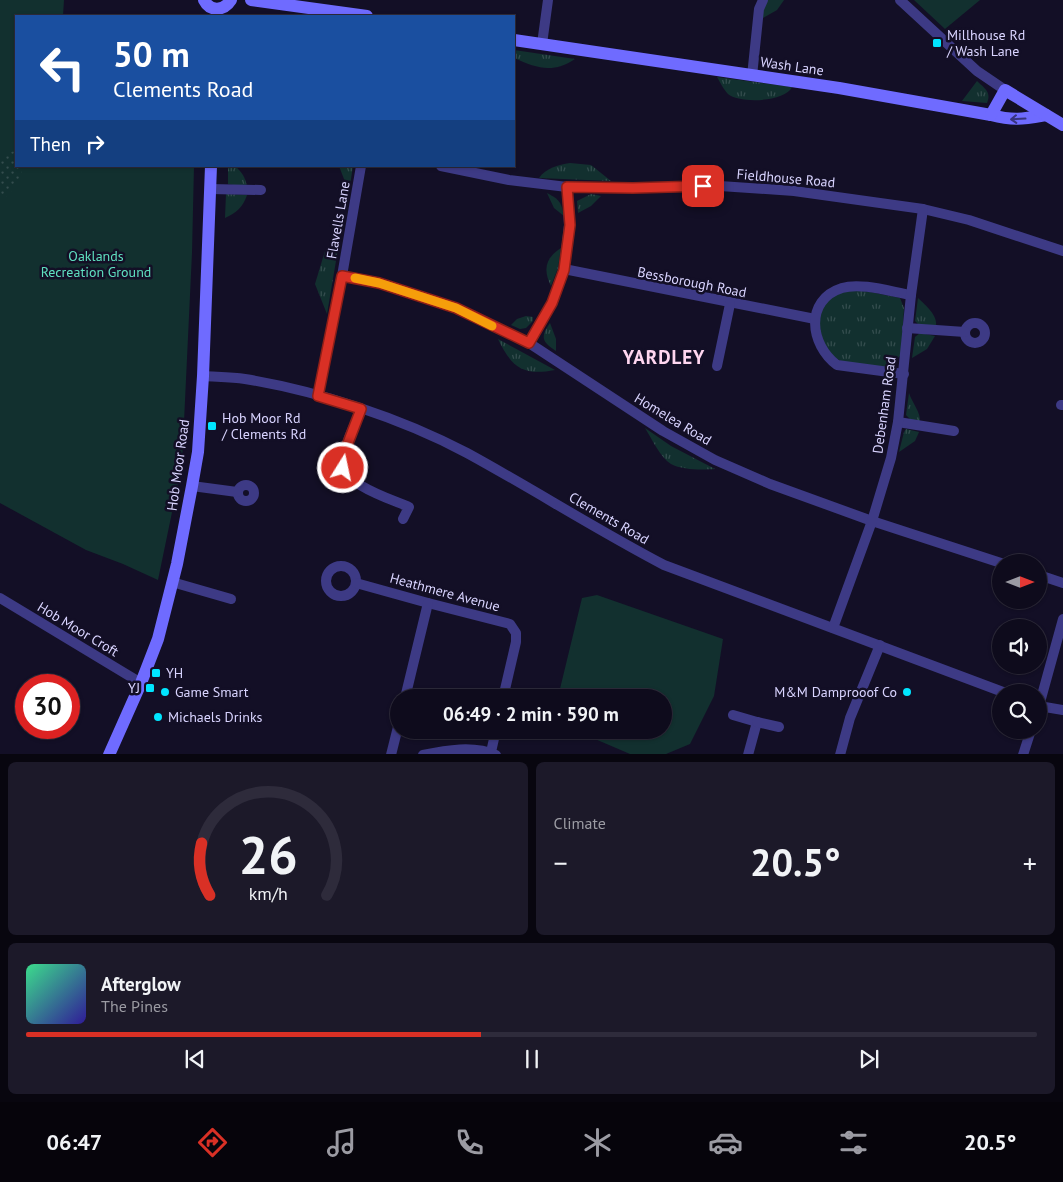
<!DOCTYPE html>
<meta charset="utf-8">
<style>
:root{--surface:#0e0b1c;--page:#1c1929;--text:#f1f3f6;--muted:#9b9ba3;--line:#2e2b3b;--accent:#d93025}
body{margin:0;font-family:"PT Sans",sans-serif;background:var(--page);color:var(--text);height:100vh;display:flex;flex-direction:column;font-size:19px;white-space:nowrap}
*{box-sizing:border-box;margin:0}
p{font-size:16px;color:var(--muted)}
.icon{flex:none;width:28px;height:28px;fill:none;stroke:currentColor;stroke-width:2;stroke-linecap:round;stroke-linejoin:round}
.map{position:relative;height:754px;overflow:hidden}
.side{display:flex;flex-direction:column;gap:8px;padding:8px;background:#08060f;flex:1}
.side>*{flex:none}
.top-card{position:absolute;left:15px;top:15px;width:500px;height:152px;border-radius:0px;box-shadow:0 1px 4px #0004,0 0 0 1px var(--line);background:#1a4fa0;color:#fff;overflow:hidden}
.needle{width:32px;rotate:90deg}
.buttons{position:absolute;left:992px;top:554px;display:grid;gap:10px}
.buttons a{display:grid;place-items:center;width:55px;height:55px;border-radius:50%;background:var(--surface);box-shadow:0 1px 4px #0004,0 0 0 1px var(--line);font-size:25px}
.speed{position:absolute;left:15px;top:674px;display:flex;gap:10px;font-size:25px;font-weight:700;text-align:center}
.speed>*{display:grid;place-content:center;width:65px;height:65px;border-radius:50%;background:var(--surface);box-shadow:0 1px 4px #0004,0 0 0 1px var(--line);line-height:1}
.speed .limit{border:8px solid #d22;background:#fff;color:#111}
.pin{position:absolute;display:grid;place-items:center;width:42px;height:42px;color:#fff;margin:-21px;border-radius:10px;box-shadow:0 2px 8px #0006}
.me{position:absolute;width:55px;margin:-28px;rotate:10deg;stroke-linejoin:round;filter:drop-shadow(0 0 4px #0008)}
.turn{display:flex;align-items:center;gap:18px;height:105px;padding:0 15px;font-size:22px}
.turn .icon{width:65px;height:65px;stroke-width:2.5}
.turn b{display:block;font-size:35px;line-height:42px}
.then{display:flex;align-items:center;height:48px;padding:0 15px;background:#0003;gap:10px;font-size:19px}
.big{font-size:38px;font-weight:600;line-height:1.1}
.side .widget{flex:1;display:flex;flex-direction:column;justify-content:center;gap:8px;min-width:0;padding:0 18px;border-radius:8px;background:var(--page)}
.side .dial{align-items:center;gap:0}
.dial svg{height:130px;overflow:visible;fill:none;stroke:var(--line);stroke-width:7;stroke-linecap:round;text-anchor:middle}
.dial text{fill:var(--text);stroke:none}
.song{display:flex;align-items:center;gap:15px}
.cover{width:60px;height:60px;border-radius:8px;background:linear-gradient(135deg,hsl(150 70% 55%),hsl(250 70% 35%))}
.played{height:5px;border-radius:2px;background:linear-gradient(90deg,var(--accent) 45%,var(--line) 45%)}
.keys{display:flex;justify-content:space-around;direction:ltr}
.heat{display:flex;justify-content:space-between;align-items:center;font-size:28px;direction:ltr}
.side .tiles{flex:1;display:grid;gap:8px;grid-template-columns:1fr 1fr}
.widget:last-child{grid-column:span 2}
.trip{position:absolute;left:390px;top:689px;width:282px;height:50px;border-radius:25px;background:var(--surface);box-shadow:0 1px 4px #0004,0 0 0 1px var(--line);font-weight:600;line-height:50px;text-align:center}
.tabs{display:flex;height:80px;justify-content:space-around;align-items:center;background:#06040b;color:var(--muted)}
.tabs .icon{width:35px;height:35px}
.tabs .selected{color:var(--accent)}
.tabs b{font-size:22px;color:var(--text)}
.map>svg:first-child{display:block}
.grass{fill:url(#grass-tufts)}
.park{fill:#12302f}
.garden{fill:url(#garden-dots)}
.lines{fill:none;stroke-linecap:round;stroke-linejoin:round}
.street{stroke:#3d3a85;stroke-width:10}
.secondary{stroke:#6f6bff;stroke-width:12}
.oneway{stroke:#38347d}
.route-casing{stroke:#8d1f18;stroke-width:12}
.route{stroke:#d93025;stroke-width:9}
.slow{stroke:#f59e0b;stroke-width:9}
.poi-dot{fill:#00e5ff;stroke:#130f26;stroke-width:2}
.labels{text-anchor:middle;stroke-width:5;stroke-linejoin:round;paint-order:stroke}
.poi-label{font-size:14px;fill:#d9d4ff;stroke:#130f26;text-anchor:start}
.street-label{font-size:14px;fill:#d9d4ff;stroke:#130f26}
.park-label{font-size:14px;fill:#5fe0c0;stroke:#130f26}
.district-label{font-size:19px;font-weight:bold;letter-spacing:1px;fill:#ffd6f0;stroke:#130f26}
</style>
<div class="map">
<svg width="1063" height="755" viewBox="0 0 1063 755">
<defs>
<pattern id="grass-tufts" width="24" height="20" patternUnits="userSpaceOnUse" patternTransform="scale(1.25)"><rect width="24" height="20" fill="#12302f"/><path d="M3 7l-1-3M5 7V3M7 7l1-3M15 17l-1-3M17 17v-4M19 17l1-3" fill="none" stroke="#344d4e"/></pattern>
<pattern id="garden-dots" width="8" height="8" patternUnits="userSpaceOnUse" patternTransform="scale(1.25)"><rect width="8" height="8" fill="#12302f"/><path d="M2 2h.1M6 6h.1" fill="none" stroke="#344d4e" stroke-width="1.8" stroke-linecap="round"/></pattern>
</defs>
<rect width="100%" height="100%" fill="#130f26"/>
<g class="grass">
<polygon points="766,0 784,0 777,10 761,19"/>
<path d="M514,50L575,59C552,74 537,68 514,58Z"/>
<path d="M717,77L792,87C785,102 740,104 728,94C724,90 720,82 717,77Z"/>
<path d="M977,81C984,88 992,92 987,103L962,101Z"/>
<path d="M570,163L591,165L611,181L539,178C546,168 558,165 570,163Z"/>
<path d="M228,166H235C241,171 246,178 247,187L228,184Z"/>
<polygon points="339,166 353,166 349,192"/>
<path d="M547,193C560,200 561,202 564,216L554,208Z"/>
<path d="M226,194L247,195C243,207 236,213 225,218Z"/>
<polygon points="591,194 601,196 591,206 578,213 577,201"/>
<polygon points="340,237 327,314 315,284 325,251"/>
<path d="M561,248L558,268L551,286C543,270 545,258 561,248Z"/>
<path d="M848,290H860L900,298L904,308L901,355L887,368C875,366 851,366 841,361C833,357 825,350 821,342C814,328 820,304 834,296C838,293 844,292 848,290Z"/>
<path d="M918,298C926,306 938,315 936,327L920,326L915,321Z"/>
<polygon points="526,316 533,317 533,321 526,328 520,329 511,325 517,319"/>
<path d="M550,323L556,339V351C542,342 540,337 550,323Z"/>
<polygon points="920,333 935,336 927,349 912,358 915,337"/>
<path d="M498,339L555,370C523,376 512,368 498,339Z"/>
<path d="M909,393C912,403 921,412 920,423L912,421L906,415Z"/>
<path d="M645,428L671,446L715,469C702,470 682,470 671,464C660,457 652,439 645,428Z"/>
<polygon points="906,429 919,432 915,441 899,452 904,432"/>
</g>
<g class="park">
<polygon points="0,0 64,0 63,16 16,16 16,166 194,166 192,253 182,464 158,580 123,564 86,550 0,503"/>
<polygon points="914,0 980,0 945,29"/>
<polygon points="597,595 723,639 714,696 690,744 666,754 630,754 574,730 664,730 664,698 558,697 582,598"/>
</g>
<path class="garden" d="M16,150V166H23C21,179 11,195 0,202V157Z"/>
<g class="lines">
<g class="street">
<polyline points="900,0 977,71 1005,90"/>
<polyline points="542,44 548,0"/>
<polyline points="752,76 759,9 763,0"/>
<polyline points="441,166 509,180 567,187 633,188 720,186 794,191 923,209 969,220 1063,251"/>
<polyline points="210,189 261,190"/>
<polyline points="564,269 815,319"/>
<polyline points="342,276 379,283 456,308 529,343 663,431 715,460 770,484 872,521 1001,563"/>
<circle cx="975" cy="333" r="10"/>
<polyline points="907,328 965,332"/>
<polyline points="529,343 552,303 564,269 569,225 567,187"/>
<polyline points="717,366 730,304"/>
<path d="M904,374L837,365C810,345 804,300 842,288C861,282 892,292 911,295"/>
<path d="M203,376C217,377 231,377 245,379C318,391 401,418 467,453C533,489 597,530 664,565L1003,692"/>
<polyline points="318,396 342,276 361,166"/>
<polyline points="1061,405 1063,405"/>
<path d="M361,409C356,422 343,448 342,461C341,484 391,499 409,507L403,519"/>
<polyline points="898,422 954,431"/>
<circle cx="246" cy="493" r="8"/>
<polyline points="192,486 237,492"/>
<circle cx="341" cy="581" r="15"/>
<polyline points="1039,575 1063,583"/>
<polyline points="172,582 231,599"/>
<polyline points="356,583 428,603 510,624 516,633 516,642 503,698"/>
<polyline points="0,598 141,683"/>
<polyline points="833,628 872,521 891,458 898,422 911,295 923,209"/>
<polyline points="405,698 428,603"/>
<polyline points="1039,706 1063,619"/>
<polyline points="1039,706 1063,710"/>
<polyline points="733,715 757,722 748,755"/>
<polyline points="757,722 779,727"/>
<polyline points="491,752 496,730"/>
<polyline points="391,755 399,723"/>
<path d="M423,755C446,750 474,745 496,755"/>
<polyline points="840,755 850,718 880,645"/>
<polyline points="1023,755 1031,730"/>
</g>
<g class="secondary">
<path d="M204,0C210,12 224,11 231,0"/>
<polyline points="251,0 367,16"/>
<path d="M514,40L839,88L991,115C1014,121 1023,119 1046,115"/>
<polyline points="991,115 1005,90 1063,125"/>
<polyline points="109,755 141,683 158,639 177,564 192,486 198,452 203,376 211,166"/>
</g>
</g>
<defs><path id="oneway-shaft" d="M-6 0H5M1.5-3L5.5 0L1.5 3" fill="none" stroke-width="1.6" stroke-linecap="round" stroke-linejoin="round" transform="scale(1.25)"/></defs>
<use class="oneway" href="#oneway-shaft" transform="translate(1018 119) rotate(177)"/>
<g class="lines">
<g class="route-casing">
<polyline id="route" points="343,468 343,456 361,409 318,396 342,276 379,283 456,308 529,343 552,303 564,270 570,225 567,187 633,188 703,186"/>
</g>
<use href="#route" class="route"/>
<polyline class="slow" points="355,278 379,283 456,308 492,326"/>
</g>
<g class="poi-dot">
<rect x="932" y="38" width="10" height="10" rx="2.5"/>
<rect x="207" y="421" width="10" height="10" rx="2.5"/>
<rect x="151" y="668" width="10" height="10" rx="2.5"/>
<rect x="145" y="683" width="10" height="10" rx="2.5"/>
<circle cx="165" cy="692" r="5"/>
<circle cx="907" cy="692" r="5"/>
<circle cx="158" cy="717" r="5"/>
</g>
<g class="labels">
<g class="poi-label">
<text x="947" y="40">Millhouse Rd<tspan x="947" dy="16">/ Wash Lane</tspan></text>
<text x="222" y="423">Hob Moor Rd<tspan x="222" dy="16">/ Clements Rd</tspan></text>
<text x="166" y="678">YH</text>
<text x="140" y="693" text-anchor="end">YJ</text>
<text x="175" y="697">Game Smart</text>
<text x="897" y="697" text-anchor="end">M&amp;M Damprooof Co</text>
<text x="168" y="722">Michaels Drinks</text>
</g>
<g class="street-label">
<text transform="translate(792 66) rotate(8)" y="5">Wash Lane</text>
<text transform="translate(786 178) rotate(5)" y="5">Fieldhouse Road</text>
<text transform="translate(338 220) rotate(-80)" y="5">Flavells Lane</text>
<text transform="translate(692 282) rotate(11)" y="5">Bessborough Road</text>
<text transform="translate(884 405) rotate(-82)" y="5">Debenham Road</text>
<text transform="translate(673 419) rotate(31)" y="5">Homelea Road</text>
<text transform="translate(178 465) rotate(-82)" y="5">Hob Moor Road</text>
<text transform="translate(609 518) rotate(30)" y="5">Clements Road</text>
<text transform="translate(445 592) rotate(15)" y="5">Heathmere Avenue</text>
<text transform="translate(78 629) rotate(31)" y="5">Hob Moor Croft</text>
</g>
<g class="park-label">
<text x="96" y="261">Oaklands<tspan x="96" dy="16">Recreation Ground</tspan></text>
</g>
<g class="district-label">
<text x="664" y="364">YARDLEY</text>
</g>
</g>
</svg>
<div class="buttons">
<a><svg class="needle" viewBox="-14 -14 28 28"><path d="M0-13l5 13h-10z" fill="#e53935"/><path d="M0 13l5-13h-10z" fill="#9b9ba3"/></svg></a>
<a><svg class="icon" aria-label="sound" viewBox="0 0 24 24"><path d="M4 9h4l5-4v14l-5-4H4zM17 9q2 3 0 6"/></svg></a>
<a><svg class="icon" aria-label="search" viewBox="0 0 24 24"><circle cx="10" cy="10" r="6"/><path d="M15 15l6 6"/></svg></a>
</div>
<div class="speed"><div class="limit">30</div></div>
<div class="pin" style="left:703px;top:186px;background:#d93025"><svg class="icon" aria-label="arrive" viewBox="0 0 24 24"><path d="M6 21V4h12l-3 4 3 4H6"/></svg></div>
<svg class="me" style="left:343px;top:468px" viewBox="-20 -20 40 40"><circle r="17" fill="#d93025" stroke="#fff" stroke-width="3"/><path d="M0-11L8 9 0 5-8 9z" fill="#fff"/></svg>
<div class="trip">06:49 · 2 min · 590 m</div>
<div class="top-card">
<div class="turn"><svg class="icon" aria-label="left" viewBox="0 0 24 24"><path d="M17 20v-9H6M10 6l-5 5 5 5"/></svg><div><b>50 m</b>Clements Road</div></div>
<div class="then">Then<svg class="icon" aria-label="right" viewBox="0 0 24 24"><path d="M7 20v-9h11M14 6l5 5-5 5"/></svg></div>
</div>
</div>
<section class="side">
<div class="tiles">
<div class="widget dial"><svg viewBox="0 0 100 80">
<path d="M14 69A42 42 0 1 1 86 69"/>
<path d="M14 69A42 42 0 0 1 9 37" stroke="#d93025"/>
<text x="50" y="56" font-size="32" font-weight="700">26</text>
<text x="50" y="72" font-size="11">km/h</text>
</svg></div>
<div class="widget"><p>Climate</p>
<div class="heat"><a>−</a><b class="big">20.5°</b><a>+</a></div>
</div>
<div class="widget">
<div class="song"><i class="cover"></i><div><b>Afterglow</b><p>The Pines</p></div></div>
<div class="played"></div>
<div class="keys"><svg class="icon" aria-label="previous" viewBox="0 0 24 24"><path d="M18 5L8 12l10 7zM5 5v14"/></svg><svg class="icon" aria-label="pause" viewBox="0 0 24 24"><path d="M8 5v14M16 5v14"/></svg><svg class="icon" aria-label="next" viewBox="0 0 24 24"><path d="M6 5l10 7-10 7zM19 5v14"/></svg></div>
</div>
</div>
</section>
<nav class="tabs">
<b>06:47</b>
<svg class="icon selected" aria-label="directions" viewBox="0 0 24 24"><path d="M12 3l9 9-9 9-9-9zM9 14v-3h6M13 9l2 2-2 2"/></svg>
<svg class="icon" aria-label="music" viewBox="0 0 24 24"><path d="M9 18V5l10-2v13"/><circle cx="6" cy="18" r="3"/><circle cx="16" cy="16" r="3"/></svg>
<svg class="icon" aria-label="phone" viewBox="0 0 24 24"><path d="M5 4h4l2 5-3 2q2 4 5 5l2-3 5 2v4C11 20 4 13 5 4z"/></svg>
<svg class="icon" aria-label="climate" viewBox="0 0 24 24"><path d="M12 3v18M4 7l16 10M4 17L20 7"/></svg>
<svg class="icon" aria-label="car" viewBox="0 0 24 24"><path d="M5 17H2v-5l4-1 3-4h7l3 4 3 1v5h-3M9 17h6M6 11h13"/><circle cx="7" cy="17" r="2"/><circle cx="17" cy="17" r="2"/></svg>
<svg class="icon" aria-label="filters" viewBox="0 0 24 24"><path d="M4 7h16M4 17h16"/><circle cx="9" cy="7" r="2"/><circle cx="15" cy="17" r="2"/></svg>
<b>20.5°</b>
</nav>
